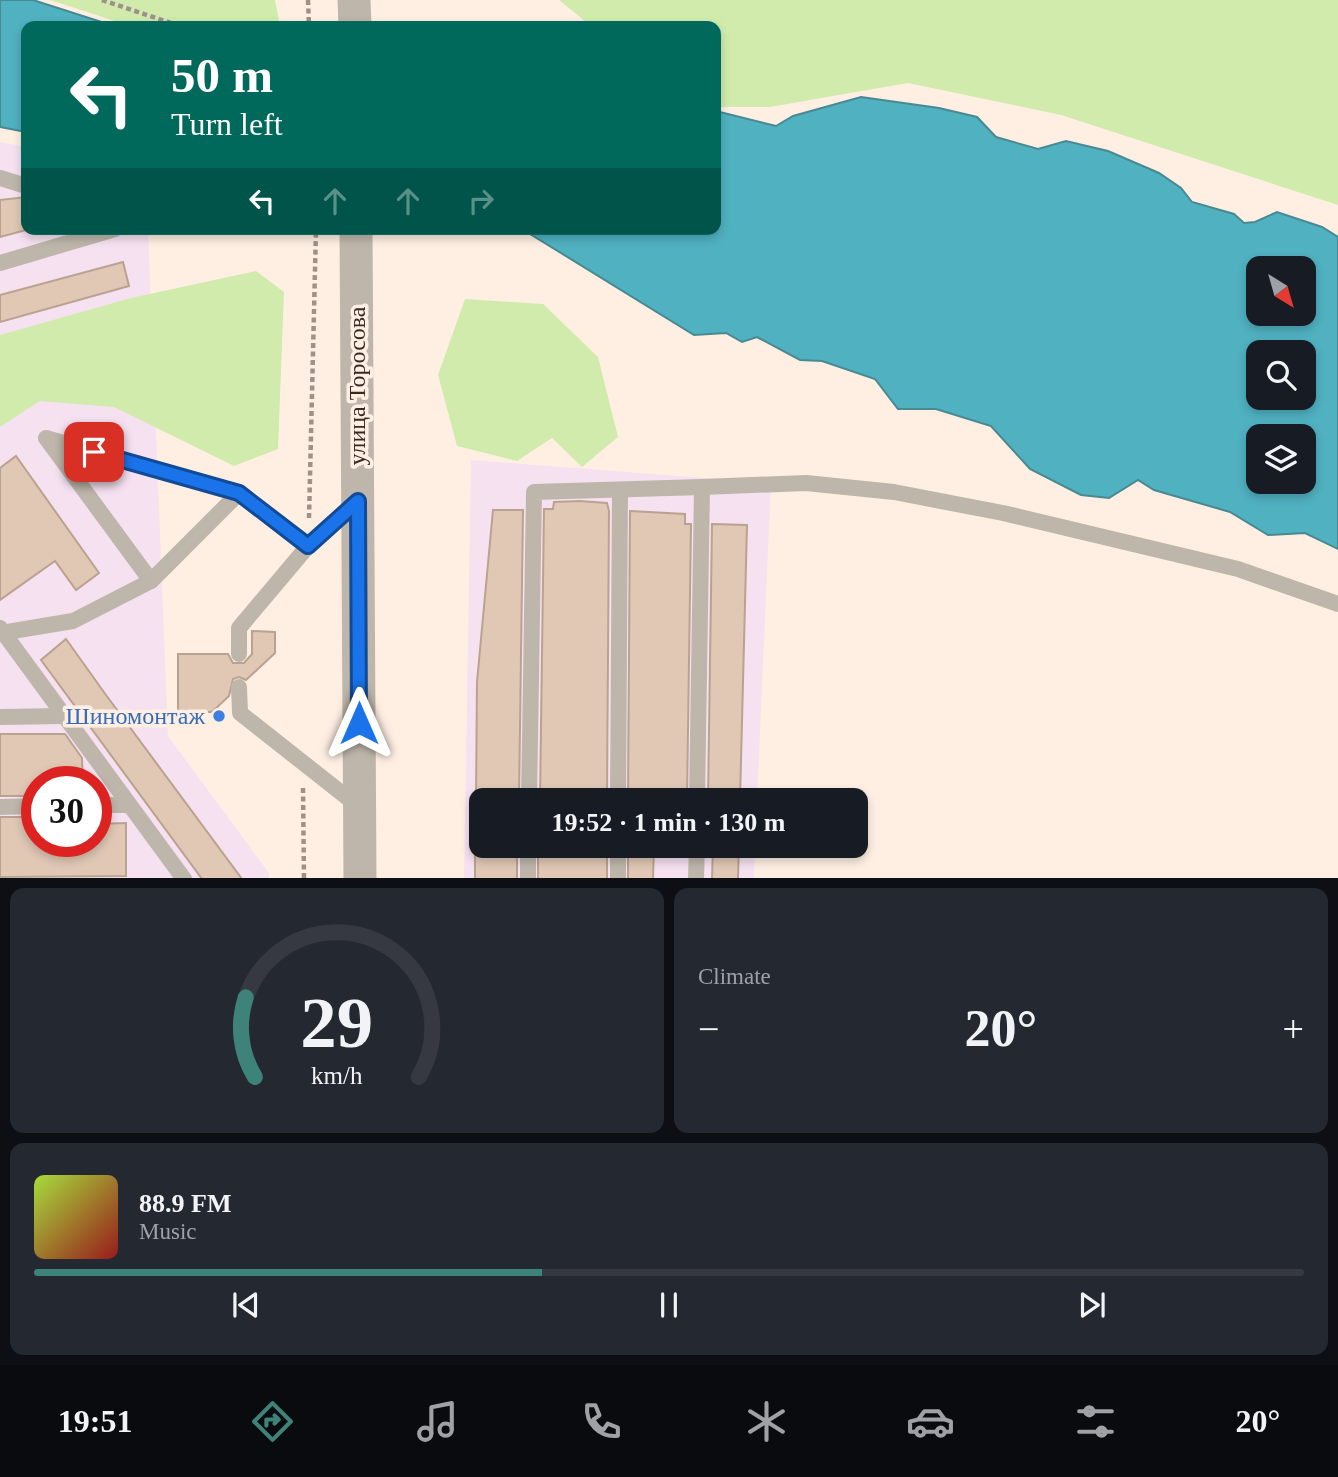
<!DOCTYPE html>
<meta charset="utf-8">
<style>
:root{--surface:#171b24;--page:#242831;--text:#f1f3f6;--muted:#9ea1a6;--line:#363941;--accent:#3d837a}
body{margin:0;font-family:Georgia,serif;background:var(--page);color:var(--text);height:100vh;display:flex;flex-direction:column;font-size:26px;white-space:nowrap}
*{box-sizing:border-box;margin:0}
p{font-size:23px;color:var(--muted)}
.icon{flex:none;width:38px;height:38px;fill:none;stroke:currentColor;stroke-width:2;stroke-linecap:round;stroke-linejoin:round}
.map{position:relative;height:878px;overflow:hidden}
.details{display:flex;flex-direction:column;gap:10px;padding:10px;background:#0d0f14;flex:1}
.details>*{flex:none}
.top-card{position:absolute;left:21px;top:21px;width:700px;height:214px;border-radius:14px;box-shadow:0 4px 10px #0003;background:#00695c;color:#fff;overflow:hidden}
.needle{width:46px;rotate:143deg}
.tools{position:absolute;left:1246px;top:256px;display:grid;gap:14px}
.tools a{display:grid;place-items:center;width:70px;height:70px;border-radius:14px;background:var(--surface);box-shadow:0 4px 10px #0003;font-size:35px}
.speed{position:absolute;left:21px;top:766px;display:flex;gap:14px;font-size:35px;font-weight:700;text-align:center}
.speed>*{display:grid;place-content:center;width:91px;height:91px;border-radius:50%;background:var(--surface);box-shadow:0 4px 10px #0003;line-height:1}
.speed .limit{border:10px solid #d22;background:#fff;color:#111}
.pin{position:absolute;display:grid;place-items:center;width:60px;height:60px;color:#fff;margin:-30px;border-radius:14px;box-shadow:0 4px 10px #0006}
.me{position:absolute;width:77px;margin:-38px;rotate:0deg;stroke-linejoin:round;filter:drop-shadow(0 0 5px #0008)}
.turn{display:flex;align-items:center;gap:24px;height:147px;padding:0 35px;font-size:32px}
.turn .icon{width:91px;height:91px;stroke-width:2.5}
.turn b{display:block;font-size:49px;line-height:60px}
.lanes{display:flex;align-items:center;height:66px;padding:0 35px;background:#0003;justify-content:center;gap:35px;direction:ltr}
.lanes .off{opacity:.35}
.big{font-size:52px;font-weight:700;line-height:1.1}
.details .tile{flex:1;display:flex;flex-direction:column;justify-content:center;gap:10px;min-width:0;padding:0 24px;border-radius:14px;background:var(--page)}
.details .dial{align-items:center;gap:0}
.dial svg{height:182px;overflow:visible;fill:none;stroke:var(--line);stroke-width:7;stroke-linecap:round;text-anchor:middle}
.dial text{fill:var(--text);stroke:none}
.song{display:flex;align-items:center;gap:21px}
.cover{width:84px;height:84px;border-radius:10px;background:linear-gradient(135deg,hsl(80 70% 55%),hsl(0 70% 35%))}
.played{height:7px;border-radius:4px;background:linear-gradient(90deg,var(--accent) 40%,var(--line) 40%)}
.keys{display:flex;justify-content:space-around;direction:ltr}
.heat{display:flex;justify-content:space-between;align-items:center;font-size:38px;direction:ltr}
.details .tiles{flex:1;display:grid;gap:10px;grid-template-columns:1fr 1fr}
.tile:last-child{grid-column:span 2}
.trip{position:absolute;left:469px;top:788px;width:399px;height:70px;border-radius:14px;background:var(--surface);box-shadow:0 4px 10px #0003;font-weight:700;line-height:70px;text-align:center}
.dock{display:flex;height:112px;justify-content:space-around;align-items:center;background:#090b0e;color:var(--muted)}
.dock .icon{width:49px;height:49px}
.dock .current{color:var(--accent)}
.dock b{font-size:32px;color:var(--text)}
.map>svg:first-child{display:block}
.industrial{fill:#f6e1f1;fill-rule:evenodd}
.green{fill:#d1ebad}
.water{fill:#50b1c1;stroke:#488992;stroke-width:2;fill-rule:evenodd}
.building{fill:#e0c8b5;stroke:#baa290;stroke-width:2}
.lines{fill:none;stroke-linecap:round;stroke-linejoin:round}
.path{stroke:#9f9188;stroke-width:4.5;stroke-dasharray:5 3.5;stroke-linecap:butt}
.lane{stroke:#beb6ab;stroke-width:16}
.street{stroke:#beb6ab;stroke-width:33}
.route-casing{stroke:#114b97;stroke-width:18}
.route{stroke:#1a73e8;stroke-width:12}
.shop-dot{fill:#3f7fe0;stroke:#ffefe3;stroke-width:2.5}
.labels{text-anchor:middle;stroke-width:7;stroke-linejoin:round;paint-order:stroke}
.street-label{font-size:24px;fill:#352b24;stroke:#ffefe3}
.shop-label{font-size:24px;fill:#366cbe;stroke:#ffefe3;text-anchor:end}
</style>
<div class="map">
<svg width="1338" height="879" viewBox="0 0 1338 879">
<rect width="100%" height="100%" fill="#ffefe3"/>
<g class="industrial">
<path d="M0,142L26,147V229H148L168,736L269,873V878H0ZM37,782H96V842H37Z"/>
<polygon points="471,460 771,483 757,800 481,800 481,845 755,845 754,878 464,879"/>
</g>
<g class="green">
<polygon points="50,0 275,0 280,26 130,26"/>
<polygon points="559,0 1338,0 1338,205 1061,115 908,83 770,107 716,107 716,26 591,26"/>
<polygon points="256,271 284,292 278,449 234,466 114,407 40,401 0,427 0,335 131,298"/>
<polygon points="465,299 543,304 598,357 618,437 582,467 552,438 517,461 457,446 438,375"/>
</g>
<g class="water">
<polygon points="0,0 33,0 114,26 26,26 26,132 0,127"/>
<path d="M861,97L939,108L977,117L996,137L1038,149L1066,141L1108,151L1159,173L1181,188L1192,202L1234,214L1244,223L1255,222L1277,212L1322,227L1338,237V549L1305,533L1268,535L1230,512L1154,490L1138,480L1109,498L1081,495L1030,469L991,426L936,409H898L875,379L822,361L800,360L757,337L742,342L726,333L694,335L522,229H716V111L776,126L793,116ZM1258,268H1304V313H1258ZM1258,352H1304V397H1258ZM1258,436H1304V481H1258Z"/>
</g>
<g class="building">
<polygon points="26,197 26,230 0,237 0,200"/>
<polygon points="123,262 129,286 0,322 0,295"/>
<polygon points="16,456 99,573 76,590 55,561 0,600 0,468"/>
<polygon points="580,501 607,503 609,511 607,800 540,800 544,509 553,509 554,502"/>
<polygon points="493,510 523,510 519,800 476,800 477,682"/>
<polygon points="630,511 685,514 685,524 691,524 687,800 628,800"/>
<polygon points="712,524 747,525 740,800 708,800"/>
<polygon points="252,631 275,632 275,653 246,680 239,677 233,679 229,696 212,712 178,712 178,654 228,654 233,663 244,663 252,654"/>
<polygon points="66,639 106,695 242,879 202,879 41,660"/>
<polygon points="0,734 65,734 82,758 83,782 37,782 37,796 0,796"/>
<polygon points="0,817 37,817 37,842 96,842 96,824 126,823 126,876 0,877"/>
<rect x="475" y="845" width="42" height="34"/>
<rect x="538" y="845" width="69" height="34"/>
<polygon points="628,845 654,845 653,879 628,879"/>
<polygon points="713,845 739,845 738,879 712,879"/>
</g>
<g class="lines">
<g class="path">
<polyline points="102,0 180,26"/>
<polyline points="308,0 309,26"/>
<polyline points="309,518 316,229"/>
<polyline points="303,788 304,879"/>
</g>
<g class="lane">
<polyline points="0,178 26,186"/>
<polyline points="0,263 115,229"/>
<polyline points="702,487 806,483 894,492 1003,513 1238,569 1338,604"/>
<polyline points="239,493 46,438 151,581 239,493 308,546"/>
<polyline points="0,628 184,879"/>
<polyline points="0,633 73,621 151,581"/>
<polyline points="239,654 239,628 308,546 356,503"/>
<polyline points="239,687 240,713 358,806"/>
<polyline points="0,717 64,716"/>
<polyline points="529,800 534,492 702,487 697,800"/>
<polyline points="618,800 620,490"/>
<polyline points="96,805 129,805"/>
<polyline points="0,807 37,806"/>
<polyline points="528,879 528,845"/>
<polyline points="618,879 618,845"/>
<polyline points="696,879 697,845"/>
</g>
<g class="street">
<polyline points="354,0 355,26"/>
<polyline points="356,229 360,879"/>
</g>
</g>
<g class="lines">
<g class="route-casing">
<polyline id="route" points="94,452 239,493 308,546 358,501 359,723"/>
</g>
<use href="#route" class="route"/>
</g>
<circle class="shop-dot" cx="219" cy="716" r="7"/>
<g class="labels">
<g class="street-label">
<text transform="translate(357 386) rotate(-90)" y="8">улица Торосова</text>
</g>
<g class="shop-label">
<text x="205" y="724">Шиномонтаж</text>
</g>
</g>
</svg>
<div class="tools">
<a><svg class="needle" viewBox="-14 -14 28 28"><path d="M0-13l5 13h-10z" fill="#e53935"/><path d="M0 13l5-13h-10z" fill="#9ea1a6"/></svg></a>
<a><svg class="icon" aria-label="search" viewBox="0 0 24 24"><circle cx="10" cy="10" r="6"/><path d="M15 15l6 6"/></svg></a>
<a><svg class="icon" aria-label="layers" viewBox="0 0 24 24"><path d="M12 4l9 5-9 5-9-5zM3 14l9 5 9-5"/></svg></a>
</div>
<div class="speed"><div class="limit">30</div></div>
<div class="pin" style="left:94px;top:452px;background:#d93025"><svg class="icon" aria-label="arrive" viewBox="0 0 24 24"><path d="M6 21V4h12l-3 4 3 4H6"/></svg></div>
<svg class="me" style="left:359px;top:723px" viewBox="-20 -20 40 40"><path d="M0-17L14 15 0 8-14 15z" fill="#1a73e8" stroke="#fff" stroke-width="4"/></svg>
<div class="trip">19:52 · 1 min · 130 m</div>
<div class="top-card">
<div class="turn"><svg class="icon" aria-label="left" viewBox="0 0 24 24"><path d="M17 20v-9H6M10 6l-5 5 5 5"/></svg><div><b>50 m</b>Turn left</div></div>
<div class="lanes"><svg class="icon" aria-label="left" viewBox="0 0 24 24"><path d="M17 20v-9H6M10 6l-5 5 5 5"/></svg><svg class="icon off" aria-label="ahead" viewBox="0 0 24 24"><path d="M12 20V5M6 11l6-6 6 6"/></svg><svg class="icon off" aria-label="ahead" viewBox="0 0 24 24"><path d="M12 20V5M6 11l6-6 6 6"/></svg><svg class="icon off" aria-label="right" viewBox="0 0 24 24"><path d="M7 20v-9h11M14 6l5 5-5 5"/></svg></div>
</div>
</div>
<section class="details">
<div class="tiles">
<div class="tile dial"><svg viewBox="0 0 100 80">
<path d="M14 69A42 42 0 1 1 86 69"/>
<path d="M14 69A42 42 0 0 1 10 34" stroke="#3d837a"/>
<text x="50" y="56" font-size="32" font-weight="700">29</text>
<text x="50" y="72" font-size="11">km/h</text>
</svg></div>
<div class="tile"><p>Climate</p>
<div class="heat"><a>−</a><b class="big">20°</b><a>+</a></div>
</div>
<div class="tile">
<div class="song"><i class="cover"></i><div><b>88.9 FM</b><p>Music</p></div></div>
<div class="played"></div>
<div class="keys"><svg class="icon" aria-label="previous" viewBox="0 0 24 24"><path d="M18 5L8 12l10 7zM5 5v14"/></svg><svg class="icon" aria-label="pause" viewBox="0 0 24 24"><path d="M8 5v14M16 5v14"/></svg><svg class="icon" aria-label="next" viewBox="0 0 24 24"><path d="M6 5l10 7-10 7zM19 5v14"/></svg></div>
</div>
</div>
</section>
<nav class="dock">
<b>19:51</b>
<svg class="icon current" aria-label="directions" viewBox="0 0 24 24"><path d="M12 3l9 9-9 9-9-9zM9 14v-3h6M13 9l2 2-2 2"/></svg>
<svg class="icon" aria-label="music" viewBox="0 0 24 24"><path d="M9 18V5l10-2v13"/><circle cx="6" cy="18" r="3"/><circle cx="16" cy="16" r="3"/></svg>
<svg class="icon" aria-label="phone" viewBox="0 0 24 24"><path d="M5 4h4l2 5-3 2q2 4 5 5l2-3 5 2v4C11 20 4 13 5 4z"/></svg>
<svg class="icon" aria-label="climate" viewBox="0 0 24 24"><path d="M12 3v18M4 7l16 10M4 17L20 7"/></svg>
<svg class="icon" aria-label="car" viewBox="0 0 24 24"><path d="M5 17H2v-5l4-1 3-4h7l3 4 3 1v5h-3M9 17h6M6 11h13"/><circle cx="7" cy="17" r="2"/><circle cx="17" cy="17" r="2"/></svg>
<svg class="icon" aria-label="filters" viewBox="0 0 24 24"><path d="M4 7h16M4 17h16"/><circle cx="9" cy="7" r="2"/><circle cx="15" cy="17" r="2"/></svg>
<b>20°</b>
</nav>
